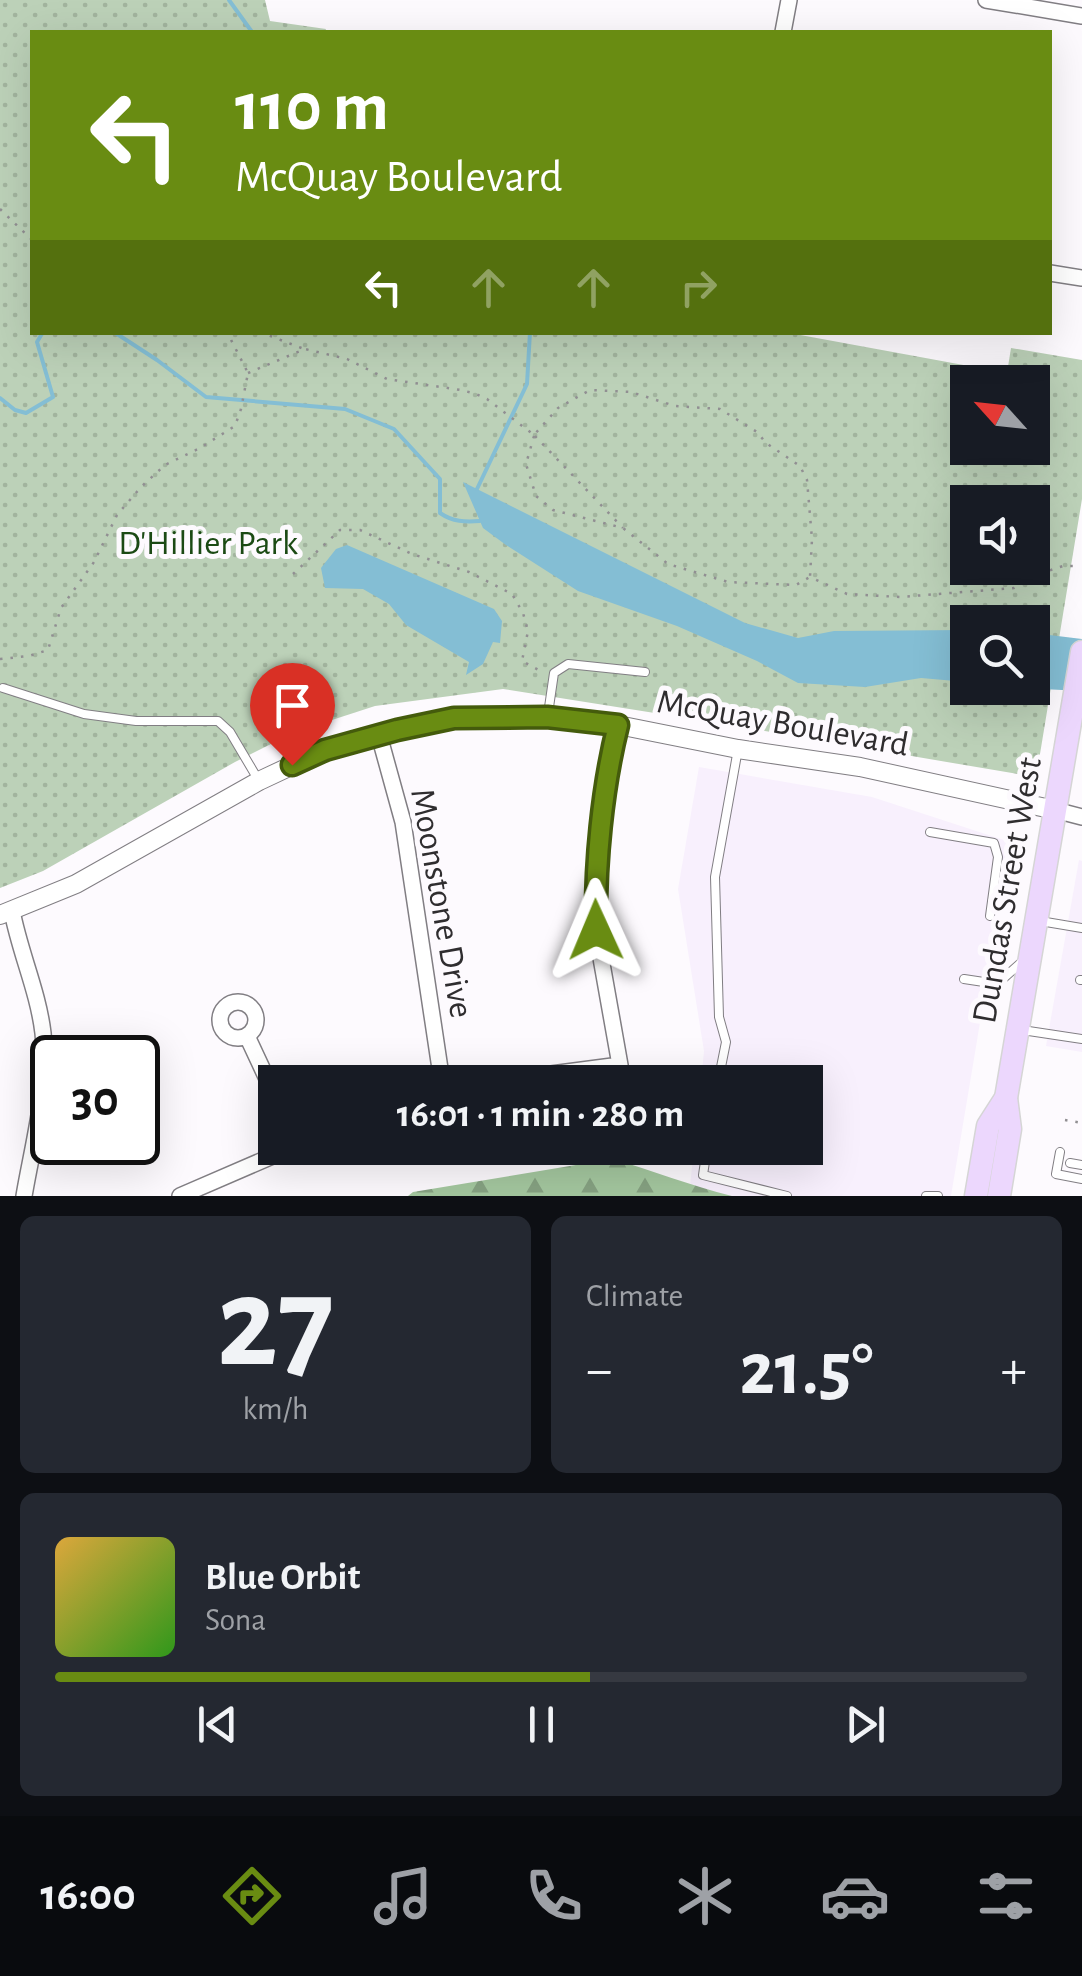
<!DOCTYPE html>
<meta charset="utf-8">
<style>
:root{--surface:#171b24;--page:#242831;--text:#f1f3f6;--muted:#9ea1a6;--line:#363941;--accent:#698c12}
body{margin:0;font-family:"Alegreya Sans",sans-serif;background:var(--page);color:var(--text);height:100vh;display:flex;flex-direction:column;font-size:38px;white-space:nowrap}
*{box-sizing:border-box;margin:0}
p{font-size:32px;color:var(--muted)}
.icon{flex:none;width:55px;height:55px;fill:none;stroke:currentColor;stroke-width:2;stroke-linecap:round;stroke-linejoin:round}
.map{position:relative;height:1196px;overflow:hidden}
.drawer{display:flex;flex-direction:column;gap:20px;padding:20px;background:#0d0f14;flex:1}
.drawer>*{flex:none}
.guide{position:absolute;left:30px;top:30px;width:1022px;height:305px;border-radius:0px;box-shadow:0 10px 40px #0002;background:#698c12;color:#fff;overflow:hidden}
.needle{width:65px;rotate:297deg}
.fabs{position:absolute;left:950px;top:365px;display:grid;gap:20px}
.fabs a{display:grid;place-items:center;width:100px;height:100px;border-radius:0px;background:var(--surface);box-shadow:0 10px 40px #0002;font-size:50px}
.speed{position:absolute;left:30px;top:1035px;display:flex;gap:20px;font-size:50px;font-weight:700;text-align:center}
.speed>*{display:grid;place-content:center;width:130px;height:130px;border-radius:50%;background:var(--surface);box-shadow:0 10px 40px #0002;line-height:1}
.speed .limit{border:5px solid #111;border-radius:15px;background:#fff;color:#111}
.pin{position:absolute;display:grid;place-items:center;width:85px;height:85px;color:#fff;margin:-102px -42px;border-radius:50% 50% 50% 0;rotate:-45deg;box-shadow:0 0 10px #0007}
.pin .icon{rotate:45deg}
.me{position:absolute;width:110px;margin:-55px;rotate:359deg;stroke-linejoin:round;filter:drop-shadow(0 0 8px #0008)}
.turn{display:flex;align-items:center;gap:35px;height:210px;padding:0 40px;font-size:45px}
.turn .icon{width:130px;height:130px;stroke-width:2.5}
.turn b{display:block;font-size:70px;line-height:85px}
.lanes{display:flex;align-items:center;height:95px;padding:0 40px;background:#0003;justify-content:center;gap:50px;direction:ltr}
.lanes .off{opacity:.35}
.big{font-size:75px;font-weight:600;line-height:1.1}
.drawer .tile{flex:1;display:flex;flex-direction:column;justify-content:center;gap:15px;min-width:0;padding:0 35px;border-radius:15px;background:var(--page)}
.drawer .dial{align-items:center;gap:0}
.dial b{font-size:130px;line-height:1}
.song{display:flex;align-items:center;gap:30px}
.cover{width:120px;height:120px;border-radius:15px;background:linear-gradient(135deg,hsl(40 70% 55%),hsl(110 70% 35%))}
.played{height:10px;border-radius:5px;background:linear-gradient(90deg,var(--accent) 55%,var(--line) 55%)}
.keys{display:flex;justify-content:space-around;direction:ltr}
.heat{display:flex;justify-content:space-between;align-items:center;font-size:55px;direction:ltr}
.drawer .tiles{flex:1;display:grid;gap:20px;grid-template-columns:1fr 1fr}
.tile:last-child{grid-column:span 2}
.trip{position:absolute;left:258px;top:1065px;width:565px;height:100px;border-radius:0px;background:var(--surface);box-shadow:0 10px 40px #0002;font-weight:600;line-height:100px;text-align:center}
.dock{display:flex;height:160px;justify-content:space-around;align-items:center;background:#090b0e;color:var(--muted)}
.dock .icon{width:70px;height:70px}
.dock .active{color:var(--accent)}
.dock b{font-size:45px;color:var(--text)}
.map>svg:first-child{display:block}
.built{fill:#f8f0fd}
.forest{fill:url(#forest-firs)}
.park{fill:url(#park-dots);fill-rule:evenodd}
.water{fill:#84bed4}
.lines{fill:none;stroke-linecap:round;stroke-linejoin:round}
.stream{stroke:#84bed4;stroke-width:4}
.service-casing{stroke:#817e83;stroke-width:10}
.minor-casing{stroke:#817e83;stroke-width:18}
.tertiary-casing{stroke:#817e83;stroke-width:20}
.primary-casing{stroke:#d5d5d5;stroke-width:25}
.path{stroke:#918f92;stroke-width:2.5;stroke-dasharray:2.5 8;stroke-linecap:butt}
.service{stroke:#fff;stroke-width:8}
.minor{stroke:#fff;stroke-width:15}
.tertiary{stroke:#fff;stroke-width:18}
.primary{stroke:#ecd7fd;stroke-width:22}
.route-casing{stroke:#445b0c;stroke-width:25}
.route{stroke:#698c12;stroke-width:18}
.labels{text-anchor:middle;stroke-width:10;stroke-linejoin:round;paint-order:stroke}
.park-label{font-size:35px;fill:#1b4a14;stroke:#fdfafe}
.street-label{font-size:35px;fill:#2f2d2f;stroke:#fdfafe}
</style>
<div class="map">
<svg width="1082" height="1196" viewBox="0 0 1082 1196">
<defs>
<pattern id="forest-firs" width="22" height="20" patternUnits="userSpaceOnUse" patternTransform="scale(2.5)"><rect width="22" height="20" fill="#a4c79f"/><path d="M5 1l3.5 6h-7zM16 11l3.5 6h-7z" fill="#86a282"/></pattern>
<pattern id="park-dots" width="8" height="8" patternUnits="userSpaceOnUse" patternTransform="scale(2.5)"><rect width="8" height="8" fill="#bcd1b8"/><path d="M2 2h.1M6 6h.1" fill="none" stroke="#a2b49e" stroke-width="1.8" stroke-linecap="round"/></pattern>
</defs>
<rect width="100%" height="100%" fill="#fdfafe"/>
<g class="built">
<polygon points="699,767 872,797 1013,843 1002,891 951,1196 732,1196 690,1186 694,1148 805,1148 805,1082 701,1082 704,1051 678,889"/>
<polygon points="1079,860 1082,861 1082,1052 1046,1046"/>
</g>
<path class="forest" d="M612,1159C652,1170 691,1186 732,1196H408L413,1192Z"/>
<path class="park" d="M0,0H265L270,21L326,29L325,32H32V332H784L1007,373L1011,348L1082,360V499L1039,760L1029,776L724,724L503,689L375,706L295,732L235,762L43,871L0,888ZM968,382H1032V448H968ZM968,502H1032V568H968ZM968,622H1032V688H968Z"/>
<g class="water">
<polygon points="463,482 745,623 798,638 834,631 967,630 967,682 921,678 865,687 798,683 757,661 677,626 578,591 506,545 483,528"/>
<polygon points="347,545 494,609 502,621 500,643 493,642 483,664 466,675 469,662 406,625 389,604 363,589 325,588 321,568 336,549"/>
<polygon points="1033,633 1082,639 1082,691 1022,688 1032,688"/>
</g>
<g class="lines">
<g class="stream">
<polyline points="229,0 252,32"/>
<path d="M114,332L157,360L206,397L345,409L394,429L440,479V513C453,522 465,522 480,521"/>
<polyline points="0,398 15,410 26,413 53,397 37,342 43,332"/>
<polyline points="477,489 527,384 530,332"/>
</g>
<g class="service-casing">
<g id="service">
<polyline points="3,688 84,714 136,721 218,721 230,732 259,781"/>
<polyline points="548,714 554,673 568,664 645,672"/>
<polyline points="930,832 994,843 998,857 990,916"/>
<polyline points="1040,921 1082,928"/>
<polyline points="964,979 997,984 1023,961"/>
<polyline points="1080,980 1082,980"/>
<polyline points="1022,1030 1082,1039"/>
<polyline points="718,1082 726,1042 719,1017 715,877 738,749"/>
<polyline points="707,1148 703,1175 787,1196"/>
<polyline points="1060,1152 1056,1174 1082,1179"/>
<polyline points="1070,1163 1082,1165"/>
<polyline points="926,1196 938,1196"/>
</g>
</g>
<g class="minor-casing">
<g id="minor">
<polyline points="986,0 1082,16"/>
<polyline points="783,32 789,0"/>
<polyline points="1050,273 1082,278"/>
<polyline points="379,735 403,822 442,1082"/>
<polyline points="1055,810 1082,817"/>
<path d="M12,911C20,953 38,991 43,1033C49,1087 33,1143 24,1196"/>
<circle cx="238" cy="1020" r="18"/>
<polyline points="247,1036 275,1096"/>
<polyline points="490,1082 620,1065 596,930 595,883 611,753 618,725"/>
<polyline points="180,1196 291,1148"/>
</g>
</g>
<g class="tertiary-casing">
<polyline id="tertiary" points="0,915 76,884 259,781 325,750 397,730 454,718 547,717 618,725 738,749 860,767 1055,810"/>
</g>
<g class="primary-casing">
<g id="primary">
<polyline points="976,1196 988,1126 1006,1098"/>
<polyline points="999,1196 1010,1129 1006,1098 1082,652"/>
</g>
</g>
<g class="path">
<polyline points="0,209 32,240"/>
<polyline points="260,332 304,349"/>
<polyline points="248,373 305,349 347,359 387,379 461,390 476,394 487,399 534,435 558,408 590,390 631,392 675,406 720,409 757,432 766,443 800,466 807,480 812,539 810,577 847,594 900,597 1014,588 1048,571 1063,566 1079,566"/>
<polyline points="534,436 526,464 536,496 553,510 623,528 668,564 728,582 796,585 810,577"/>
<polyline points="535,436 623,528"/>
<polyline points="293,574 340,530 360,530 412,554 469,572 512,594 523,613 528,631 522,661 544,673"/>
<polyline points="0,659 29,656 48,650 61,608 94,562 117,515 141,487 165,465 200,448 235,426 241,409 248,373 227,332"/>
<polyline points="1065,1120 1082,1123"/>
</g>
<use href="#service" class="service"/>
<use href="#minor" class="minor"/>
<use href="#tertiary" class="tertiary"/>
<use href="#primary" class="primary"/>
</g>
<g class="lines">
<g class="route-casing">
<path id="route" d="M292,765L325,750L397,730L454,718L547,717L618,725C602,789 595,864 596,930"/>
</g>
<use href="#route" class="route"/>
</g>
<g class="labels">
<g class="park-label">
<text x="208" y="554">D'Hillier Park</text>
</g>
<g class="street-label">
<text transform="translate(783 722) rotate(10)" y="12">McQuay Boulevard</text>
<text transform="translate(1006 890) rotate(-80)" y="12">Dundas Street West</text>
<text transform="translate(443 903) rotate(80)" y="12">Moonstone Drive</text>
</g>
</g>
</svg>
<div class="fabs">
<a><svg class="needle" viewBox="-14 -14 28 28"><path d="M0-13l5 13h-10z" fill="#e53935"/><path d="M0 13l5-13h-10z" fill="#9ea1a6"/></svg></a>
<a><svg class="icon" aria-label="sound" viewBox="0 0 24 24"><path d="M4 9h4l5-4v14l-5-4H4zM17 9q2 3 0 6"/></svg></a>
<a><svg class="icon" aria-label="search" viewBox="0 0 24 24"><circle cx="10" cy="10" r="6"/><path d="M15 15l6 6"/></svg></a>
</div>
<div class="speed"><div class="limit">30</div></div>
<div class="pin" style="left:292px;top:765px;background:#d93025"><svg class="icon" aria-label="arrive" viewBox="0 0 24 24"><path d="M6 21V4h12l-3 4 3 4H6"/></svg></div>
<svg class="me" style="left:596px;top:930px" viewBox="-20 -20 40 40"><path d="M0-17L14 15 0 8-14 15z" fill="#698c12" stroke="#fff" stroke-width="4"/></svg>
<div class="trip">16:01 · 1 min · 280 m</div>
<div class="guide">
<div class="turn"><svg class="icon" aria-label="left" viewBox="0 0 24 24"><path d="M17 20v-9H6M10 6l-5 5 5 5"/></svg><div><b>110 m</b>McQuay Boulevard</div></div>
<div class="lanes"><svg class="icon" aria-label="left" viewBox="0 0 24 24"><path d="M17 20v-9H6M10 6l-5 5 5 5"/></svg><svg class="icon off" aria-label="ahead" viewBox="0 0 24 24"><path d="M12 20V5M6 11l6-6 6 6"/></svg><svg class="icon off" aria-label="ahead" viewBox="0 0 24 24"><path d="M12 20V5M6 11l6-6 6 6"/></svg><svg class="icon off" aria-label="right" viewBox="0 0 24 24"><path d="M7 20v-9h11M14 6l5 5-5 5"/></svg></div>
</div>
</div>
<section class="drawer">
<div class="tiles">
<div class="tile dial"><b>27</b><p>km/h</p></div>
<div class="tile"><p>Climate</p>
<div class="heat"><a>−</a><b class="big">21.5°</b><a>+</a></div>
</div>
<div class="tile">
<div class="song"><i class="cover"></i><div><b>Blue Orbit</b><p>Sona</p></div></div>
<div class="played"></div>
<div class="keys"><svg class="icon" aria-label="previous" viewBox="0 0 24 24"><path d="M18 5L8 12l10 7zM5 5v14"/></svg><svg class="icon" aria-label="pause" viewBox="0 0 24 24"><path d="M8 5v14M16 5v14"/></svg><svg class="icon" aria-label="next" viewBox="0 0 24 24"><path d="M6 5l10 7-10 7zM19 5v14"/></svg></div>
</div>
</div>
</section>
<nav class="dock">
<b>16:00</b>
<svg class="icon active" aria-label="directions" viewBox="0 0 24 24"><path d="M12 3l9 9-9 9-9-9zM9 14v-3h6M13 9l2 2-2 2"/></svg>
<svg class="icon" aria-label="music" viewBox="0 0 24 24"><path d="M9 18V5l10-2v13"/><circle cx="6" cy="18" r="3"/><circle cx="16" cy="16" r="3"/></svg>
<svg class="icon" aria-label="phone" viewBox="0 0 24 24"><path d="M5 4h4l2 5-3 2q2 4 5 5l2-3 5 2v4C11 20 4 13 5 4z"/></svg>
<svg class="icon" aria-label="climate" viewBox="0 0 24 24"><path d="M12 3v18M4 7l16 10M4 17L20 7"/></svg>
<svg class="icon" aria-label="car" viewBox="0 0 24 24"><path d="M5 17H2v-5l4-1 3-4h7l3 4 3 1v5h-3M9 17h6M6 11h13"/><circle cx="7" cy="17" r="2"/><circle cx="17" cy="17" r="2"/></svg>
<svg class="icon" aria-label="filters" viewBox="0 0 24 24"><path d="M4 7h16M4 17h16"/><circle cx="9" cy="7" r="2"/><circle cx="15" cy="17" r="2"/></svg>
</nav>
